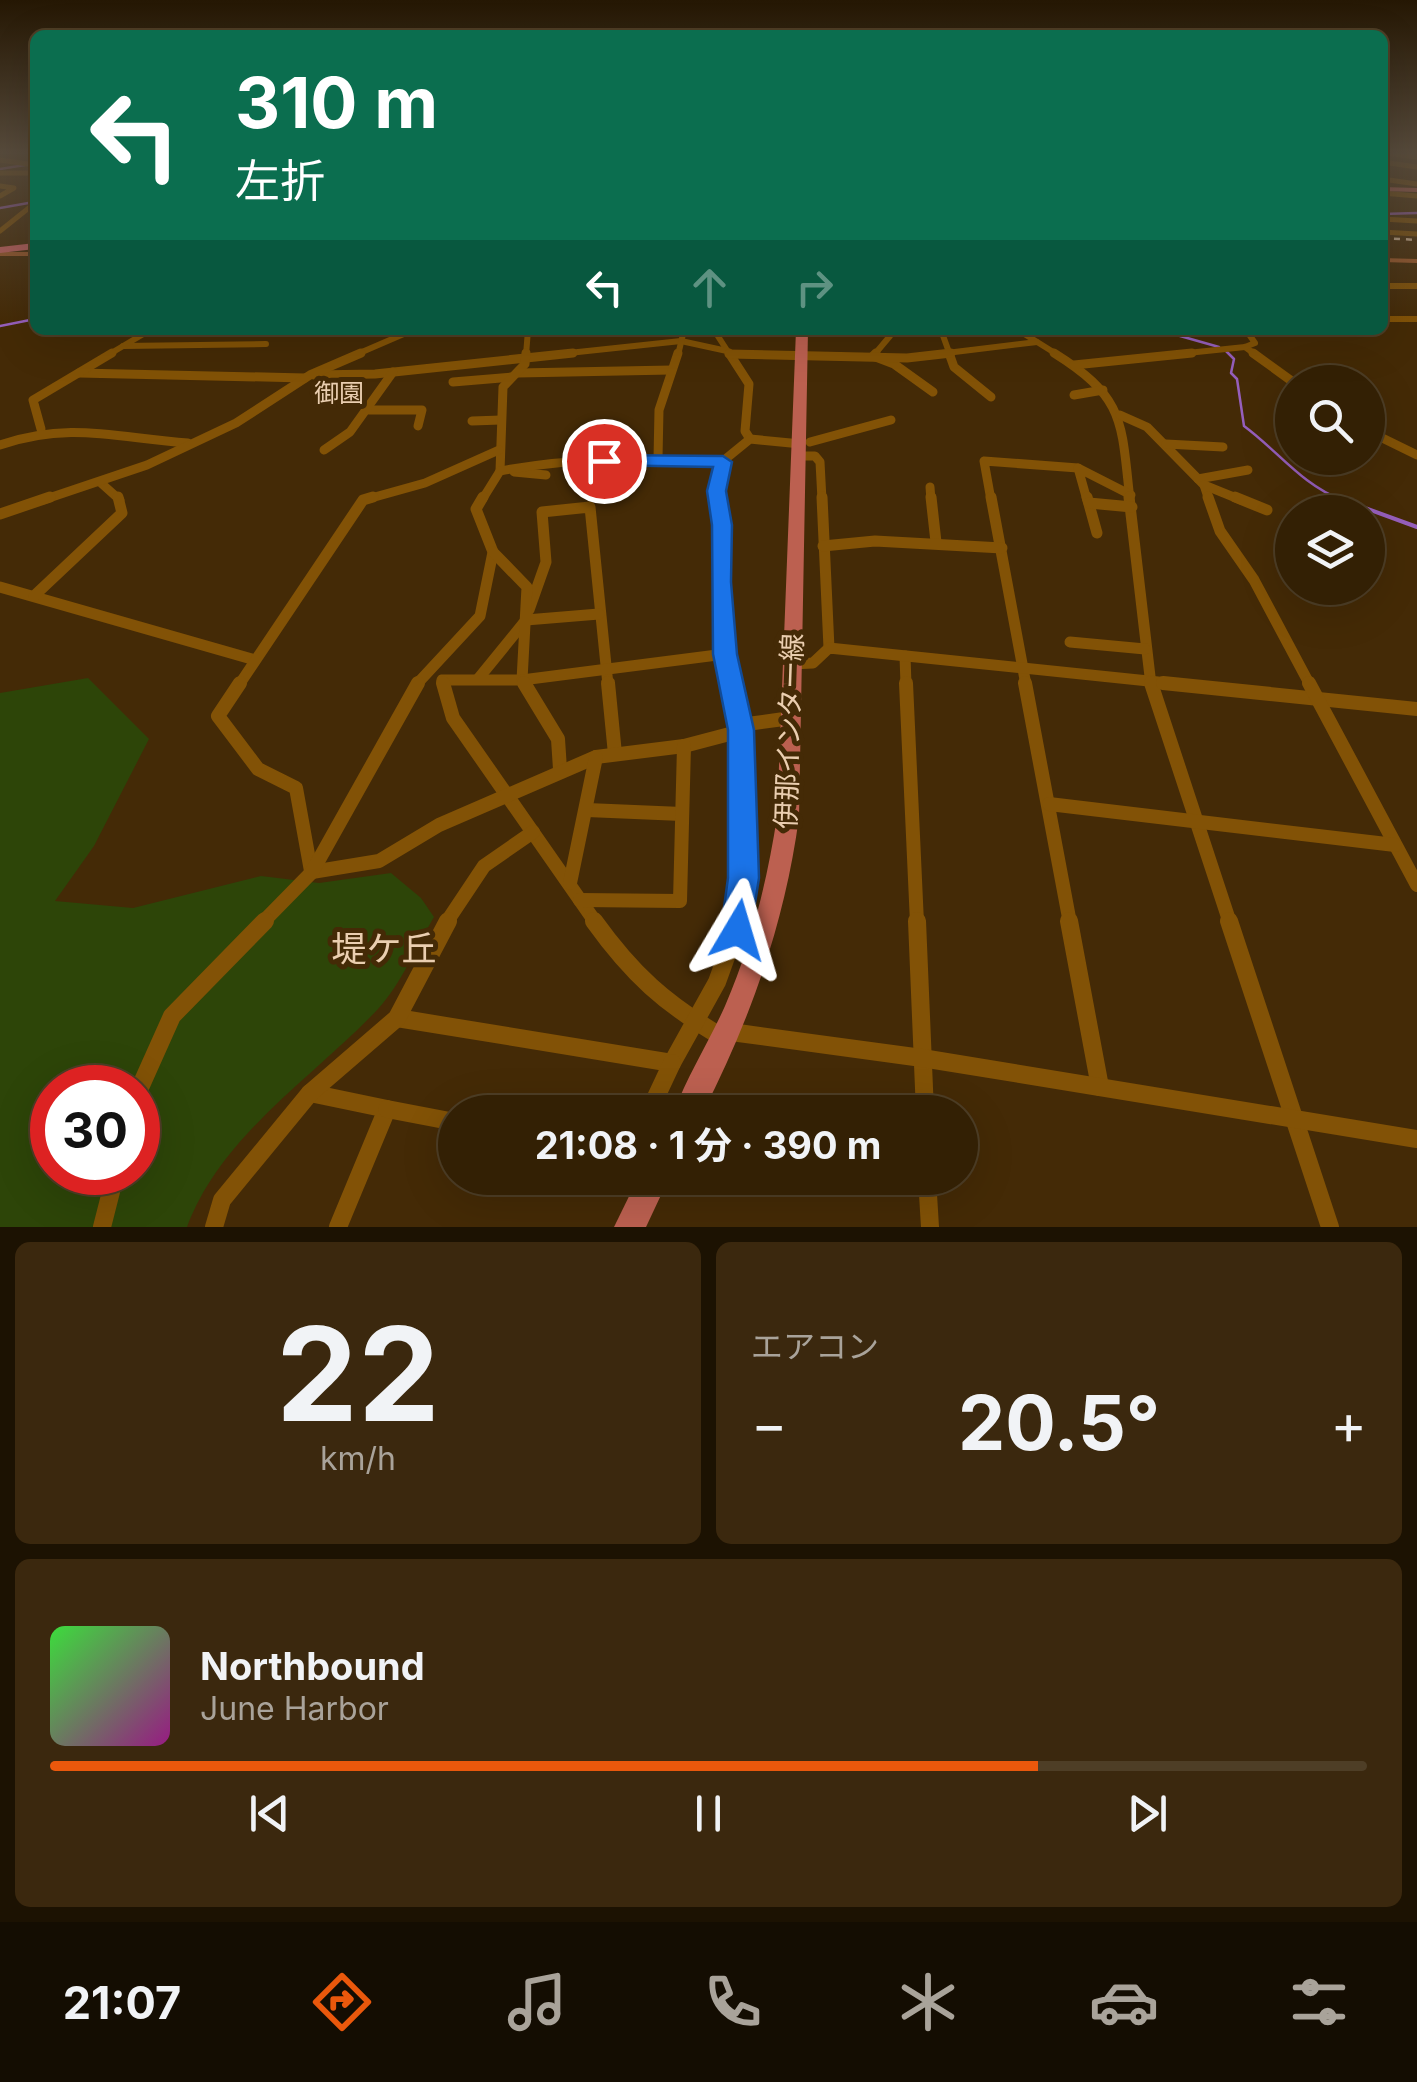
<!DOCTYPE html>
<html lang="ja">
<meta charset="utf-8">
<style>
:root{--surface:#332004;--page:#3b280e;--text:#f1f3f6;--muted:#a9a39a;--line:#4e3e26;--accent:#ea580c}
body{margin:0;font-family:Inter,"Noto Sans JP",sans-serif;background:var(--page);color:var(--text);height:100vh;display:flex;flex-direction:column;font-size:38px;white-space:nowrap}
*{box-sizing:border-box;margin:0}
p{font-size:32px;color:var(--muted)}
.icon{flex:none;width:55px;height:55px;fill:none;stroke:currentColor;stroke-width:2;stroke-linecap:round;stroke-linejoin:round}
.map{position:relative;height:1227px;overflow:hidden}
.panel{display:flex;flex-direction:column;gap:15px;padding:15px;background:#1c1202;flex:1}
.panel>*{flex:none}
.guide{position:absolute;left:30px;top:30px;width:1358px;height:305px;border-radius:15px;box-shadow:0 10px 40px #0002,0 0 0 2px var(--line);background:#0b6e4f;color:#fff;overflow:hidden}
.buttons{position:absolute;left:1275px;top:365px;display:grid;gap:20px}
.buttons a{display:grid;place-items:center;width:110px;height:110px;border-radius:50%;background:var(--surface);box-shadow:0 10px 40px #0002,0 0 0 2px var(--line);font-size:50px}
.speed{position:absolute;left:30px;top:1065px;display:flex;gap:20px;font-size:50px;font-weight:700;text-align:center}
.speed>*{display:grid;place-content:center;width:130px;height:130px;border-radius:50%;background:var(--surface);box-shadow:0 10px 40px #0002,0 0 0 2px var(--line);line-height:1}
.speed .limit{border:15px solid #d22;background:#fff;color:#111}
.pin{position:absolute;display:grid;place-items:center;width:85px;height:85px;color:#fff;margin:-42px;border:5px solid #fff;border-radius:50%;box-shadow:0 2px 10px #0007}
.me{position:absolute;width:110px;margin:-55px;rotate:7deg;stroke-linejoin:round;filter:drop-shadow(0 0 8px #0008)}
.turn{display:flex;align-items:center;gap:35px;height:210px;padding:0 40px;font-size:45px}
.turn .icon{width:130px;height:130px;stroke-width:2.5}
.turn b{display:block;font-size:70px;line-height:85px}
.lanes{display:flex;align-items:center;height:95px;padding:0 40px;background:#0003;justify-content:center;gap:50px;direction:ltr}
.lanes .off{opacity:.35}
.big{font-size:75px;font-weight:700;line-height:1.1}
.panel .card{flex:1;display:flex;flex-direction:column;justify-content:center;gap:15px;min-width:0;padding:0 35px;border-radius:15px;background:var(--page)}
.panel .dial{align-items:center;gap:0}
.dial b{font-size:130px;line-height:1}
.song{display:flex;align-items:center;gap:30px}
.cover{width:120px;height:120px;border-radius:15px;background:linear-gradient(135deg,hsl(120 70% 55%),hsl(310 70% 35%))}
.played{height:10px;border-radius:5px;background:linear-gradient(90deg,var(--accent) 75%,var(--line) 75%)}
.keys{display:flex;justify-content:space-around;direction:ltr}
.heat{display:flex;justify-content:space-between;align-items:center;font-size:55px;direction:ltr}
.panel .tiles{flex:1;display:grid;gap:15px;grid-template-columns:1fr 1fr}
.card:last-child{grid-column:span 2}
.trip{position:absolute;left:438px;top:1095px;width:540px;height:100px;border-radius:50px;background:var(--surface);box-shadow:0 10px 40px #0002,0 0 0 2px var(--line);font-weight:700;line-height:100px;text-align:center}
.tab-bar{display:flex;height:160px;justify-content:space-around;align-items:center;background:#140d02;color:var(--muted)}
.tab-bar .icon{width:70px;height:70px}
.tab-bar .current{color:var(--accent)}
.tab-bar b{font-size:45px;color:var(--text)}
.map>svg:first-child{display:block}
.green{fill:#2d4508;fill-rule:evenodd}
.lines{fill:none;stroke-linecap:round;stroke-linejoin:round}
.stream-far1{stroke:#965fbc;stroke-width:2.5}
.stream{stroke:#965fbc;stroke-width:4}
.minor-far5{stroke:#825206;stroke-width:5}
.minor-far4{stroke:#825206;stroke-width:6}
.minor-far3{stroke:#825206;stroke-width:9}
.minor-far2{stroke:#825206;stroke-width:11}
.minor-far1{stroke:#825206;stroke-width:14}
.minor{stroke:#825206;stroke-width:18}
.secondary{fill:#9f592b;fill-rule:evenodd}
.primary{fill:#bc6050;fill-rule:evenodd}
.trunk{fill:#d06569;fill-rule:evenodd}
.rail{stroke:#d9bd9f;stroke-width:2.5;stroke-dasharray:6 6;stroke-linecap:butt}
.route{fill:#1a73e8;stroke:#114b97;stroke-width:2.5}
.labels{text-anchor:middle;stroke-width:10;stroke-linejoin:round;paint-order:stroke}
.far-neighbourhood-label{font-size:25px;fill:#eaceb0;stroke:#442a06}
.street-label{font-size:28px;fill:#eaceb0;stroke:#442a06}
.near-neighbourhood-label{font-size:35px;fill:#eaceb0;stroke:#442a06}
</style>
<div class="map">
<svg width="1417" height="1227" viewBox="0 0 1417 1227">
<rect width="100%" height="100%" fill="#442a06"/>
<path class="green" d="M88,678L149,739L94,846L55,901L133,908L261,876L319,883L391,873L421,898L434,917C417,946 401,984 378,1009C313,1078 222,1134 187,1227H0V693ZM52,1088H138V1172H52Z"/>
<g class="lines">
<g class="stream-far1">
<polyline points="0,169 25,165"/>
<polyline points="0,208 34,202"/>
<polyline points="1382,214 1417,213"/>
<polyline points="0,326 35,319"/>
<polyline points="1159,330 1219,347"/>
<path d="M1226,351L1234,359L1231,373L1237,379L1244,426C1278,451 1302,485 1342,500"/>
</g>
<polyline class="stream" points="1335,497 1417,527"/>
<g class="minor-far5">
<polyline points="1386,153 1417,157"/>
<polyline points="0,160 35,165"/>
<polyline points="1382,162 1417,167"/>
<polyline points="0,173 35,173"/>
<polyline points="1382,179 1417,184"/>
<polyline points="0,186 14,188 0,196"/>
<polyline points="1382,193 1417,196"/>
<polyline points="1382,219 1417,221"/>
<polyline points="0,231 35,203"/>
<polyline points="1382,232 1417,234"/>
</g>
<g class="minor-far4">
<polyline points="1382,286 1417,286"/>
<polyline points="1382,319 1417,319"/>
<polyline points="714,330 730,355"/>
<polyline points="941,330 950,355"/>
<polyline points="1018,330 1058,355"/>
<polyline points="123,346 266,344"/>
<polyline points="1245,347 1256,355"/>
<polyline points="729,354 779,355"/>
<polyline points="108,355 150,330"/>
<polyline points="355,355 413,330"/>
<polyline points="526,355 528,330"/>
<polyline points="550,355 681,341 727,351"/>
<polyline points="678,355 684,330"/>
<polyline points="874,355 890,336"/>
<polyline points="930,355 1037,342"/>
<polyline points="1168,355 1245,347 1255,343 1246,330"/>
</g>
<g class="minor-far3">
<polyline points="729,353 749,384 745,431 750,439"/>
<polyline points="876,353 873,356 894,364 933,392"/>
<polyline points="949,353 954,367 991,397"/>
<path d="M1054,353C1126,398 1121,422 1130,500"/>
<polyline points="1253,353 1293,382"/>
<polyline points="729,354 907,358 951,353"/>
<polyline points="1074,365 1192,353"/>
<polyline points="79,373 305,378"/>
<polyline points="518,373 671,370"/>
<polyline points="314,375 375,374 573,353"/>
<polyline points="453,382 512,377"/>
<polyline points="1074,395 1103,390"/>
<polyline points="369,410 422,410 418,426"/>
<polyline points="1120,415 1147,427 1204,485"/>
<polyline points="472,421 501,420"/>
<polyline points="41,429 33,400 112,353"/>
<polyline points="1368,431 1417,455"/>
<polyline points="810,442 891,420"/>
<polyline points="1166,444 1223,447"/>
<path d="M0,445C70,421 117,438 188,443"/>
<polyline points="324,450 350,432 393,372"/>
<polyline points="800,456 815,456 820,462 822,500"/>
<polyline points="658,458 659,410 678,353"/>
<polyline points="500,471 503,387 525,364 526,353"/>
<polyline points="514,472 546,475"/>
<polyline points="1198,479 1248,470"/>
<polyline points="101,483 120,500"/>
<polyline points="930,487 931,500"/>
<polyline points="43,500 147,465 236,423 310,375 361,353"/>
<polyline points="364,500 425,483 499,450"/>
<path d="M482,500L500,471C574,457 648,458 723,461L750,439L801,444"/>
<polyline points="718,500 723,461"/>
<polyline points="991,500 984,461 1078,468"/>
<polyline points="1087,500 1078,468 1131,495"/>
<polyline points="1209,500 1204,485 1241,500"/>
</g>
<g class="minor-far2">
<polyline points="718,497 725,654"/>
<polyline points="822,497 829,648"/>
<polyline points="931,497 936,542"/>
<polyline points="991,497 1026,685"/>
<polyline points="1087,497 1097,533"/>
<polyline points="1129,497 1151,685"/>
<polyline points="1208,497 1220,531 1254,580 1310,685"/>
<polyline points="1235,497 1267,510"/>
<polyline points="1089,503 1132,507"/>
<polyline points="0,514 50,497"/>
<polyline points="823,546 875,541 1002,548"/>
<polyline points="0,587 255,660"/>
<polyline points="34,596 122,513 118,497"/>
<polyline points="529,610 546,562 542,512 590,507 608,685"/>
<polyline points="1070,642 1145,649"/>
<polyline points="905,656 906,685"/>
<polyline points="791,664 813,663 829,648 1187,685"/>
<polyline points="478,679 526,620 599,614"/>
<polyline points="239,685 363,500 373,497"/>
<polyline points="416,685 480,616 493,552 476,509 483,497"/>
<polyline points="443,685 442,680 522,680 527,587 493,552"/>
<polyline points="525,685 522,680 725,654 731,685"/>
</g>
<g class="minor-far1">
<polyline points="240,683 218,716 258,769 296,788 311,871"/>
<polyline points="443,683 453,718 596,923"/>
<polyline points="524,683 558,739 560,769"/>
<polyline points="608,683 615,754"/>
<polyline points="730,683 746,832 739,923"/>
<polyline points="906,683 917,923"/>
<polyline points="1025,683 1070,923"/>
<polyline points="1151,683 1230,923"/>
<polyline points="1163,683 1417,709"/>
<polyline points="1309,683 1417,885"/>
<polyline points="740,725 791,718"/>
<polyline points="1049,804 1395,845"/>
<polyline points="587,810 682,814"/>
<polyline points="312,872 379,861 439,825 596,757 684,746 741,731"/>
<polyline points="570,883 596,757"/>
<polyline points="580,900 680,901 684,746"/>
<polyline points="262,923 312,872 418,683"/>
<polyline points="446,923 484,866 533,832"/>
</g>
<g class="minor">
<path d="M594,921C632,974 665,1004 722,1037"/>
<polyline points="917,921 925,1112"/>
<polyline points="1069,921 1100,1087"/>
<polyline points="1229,921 1330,1227"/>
<polyline points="397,1018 672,1063 717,982 739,921"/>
<polyline points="731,1032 922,1058 1417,1139"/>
<polyline points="138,1092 172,1016 265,921"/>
<polyline points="310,1093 387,1109 338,1227"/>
<polyline points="387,1109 455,1122"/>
<polyline points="649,1112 672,1063"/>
<polyline points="927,1178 930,1227"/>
<polyline points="102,1227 116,1172"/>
<polyline points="214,1227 222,1200 310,1093 397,1018 448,921"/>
</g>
<g class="secondary">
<rect x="0" y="252" width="35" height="4"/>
<polygon points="1382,258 1417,259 1417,263 1382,262"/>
</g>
<g class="primary">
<path d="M796,330H808L799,817C785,922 751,1018 703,1112H674C687,1076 709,1042 725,1006C751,946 767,882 777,817Z"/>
<polygon points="638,1178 669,1178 646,1227 614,1227"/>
</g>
<g class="trunk">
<polygon points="1382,187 1417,188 1417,192 1382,191"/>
<polygon points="35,243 35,249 0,253 0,247"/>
</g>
<g class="rail">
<polyline points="31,153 35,154"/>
<polyline points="1382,238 1417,240"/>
</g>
</g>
<linearGradient id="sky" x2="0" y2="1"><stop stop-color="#251703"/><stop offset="0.47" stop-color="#564a3b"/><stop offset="1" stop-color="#564a3b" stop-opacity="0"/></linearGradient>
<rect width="1417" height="325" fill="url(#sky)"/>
<polygon class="route" points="604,455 723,456 732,462 726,491 732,525 731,582 737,654 754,730 759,878 749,941 738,945 726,941 721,930 728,878 728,730 713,654 712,525 707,491 713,467 598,465 595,461"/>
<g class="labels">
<g class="far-neighbourhood-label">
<text x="339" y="402">御園</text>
</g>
<g class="street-label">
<text transform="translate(789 731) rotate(-88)" y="10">伊那インター線</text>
</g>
<g class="near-neighbourhood-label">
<text x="384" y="961">堤ケ丘</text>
</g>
</g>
</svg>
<div class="buttons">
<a><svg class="icon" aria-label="search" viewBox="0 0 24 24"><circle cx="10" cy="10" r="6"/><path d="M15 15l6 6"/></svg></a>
<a><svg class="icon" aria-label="layers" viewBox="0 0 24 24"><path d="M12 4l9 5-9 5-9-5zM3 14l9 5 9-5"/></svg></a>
</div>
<div class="speed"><div class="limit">30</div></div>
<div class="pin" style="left:604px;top:461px;background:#d93025"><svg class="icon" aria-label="arrive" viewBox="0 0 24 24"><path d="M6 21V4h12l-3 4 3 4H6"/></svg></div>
<svg class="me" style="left:738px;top:930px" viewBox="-20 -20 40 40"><path d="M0-17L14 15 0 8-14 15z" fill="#1a73e8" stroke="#fff" stroke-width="4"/></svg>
<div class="trip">21:08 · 1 分 · 390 m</div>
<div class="guide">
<div class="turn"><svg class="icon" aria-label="left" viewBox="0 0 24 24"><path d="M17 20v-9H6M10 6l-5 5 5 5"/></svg><div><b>310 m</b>左折</div></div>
<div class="lanes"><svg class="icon" aria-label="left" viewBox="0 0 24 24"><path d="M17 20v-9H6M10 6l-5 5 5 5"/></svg><svg class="icon off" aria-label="ahead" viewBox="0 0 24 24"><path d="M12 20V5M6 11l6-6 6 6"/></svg><svg class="icon off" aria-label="right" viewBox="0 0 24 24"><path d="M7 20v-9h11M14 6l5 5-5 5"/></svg></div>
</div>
</div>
<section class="panel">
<div class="tiles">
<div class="card dial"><b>22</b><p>km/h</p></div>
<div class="card"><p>エアコン</p>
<div class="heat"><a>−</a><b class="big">20.5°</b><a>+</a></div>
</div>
<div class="card">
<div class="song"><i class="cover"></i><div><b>Northbound</b><p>June Harbor</p></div></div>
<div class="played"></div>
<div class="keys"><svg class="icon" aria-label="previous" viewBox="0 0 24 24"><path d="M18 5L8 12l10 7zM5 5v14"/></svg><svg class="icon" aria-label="pause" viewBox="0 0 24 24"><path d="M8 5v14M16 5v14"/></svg><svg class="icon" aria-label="next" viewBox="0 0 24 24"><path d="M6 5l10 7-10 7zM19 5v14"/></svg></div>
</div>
</div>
</section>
<nav class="tab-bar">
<b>21:07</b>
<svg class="icon current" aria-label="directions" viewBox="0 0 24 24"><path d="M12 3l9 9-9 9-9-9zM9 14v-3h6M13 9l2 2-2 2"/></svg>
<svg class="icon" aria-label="music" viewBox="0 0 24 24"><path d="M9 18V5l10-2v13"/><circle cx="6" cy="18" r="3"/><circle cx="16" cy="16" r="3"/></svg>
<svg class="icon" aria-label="phone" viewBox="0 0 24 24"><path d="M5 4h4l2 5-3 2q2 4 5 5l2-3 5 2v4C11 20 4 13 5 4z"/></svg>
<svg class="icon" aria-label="climate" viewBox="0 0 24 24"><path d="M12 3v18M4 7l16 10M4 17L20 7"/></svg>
<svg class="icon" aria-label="car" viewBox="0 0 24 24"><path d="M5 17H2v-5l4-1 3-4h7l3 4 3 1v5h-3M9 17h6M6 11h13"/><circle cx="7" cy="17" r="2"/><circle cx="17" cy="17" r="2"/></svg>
<svg class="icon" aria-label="filters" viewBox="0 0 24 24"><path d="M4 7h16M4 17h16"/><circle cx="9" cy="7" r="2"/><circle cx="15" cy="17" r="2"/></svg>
</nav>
